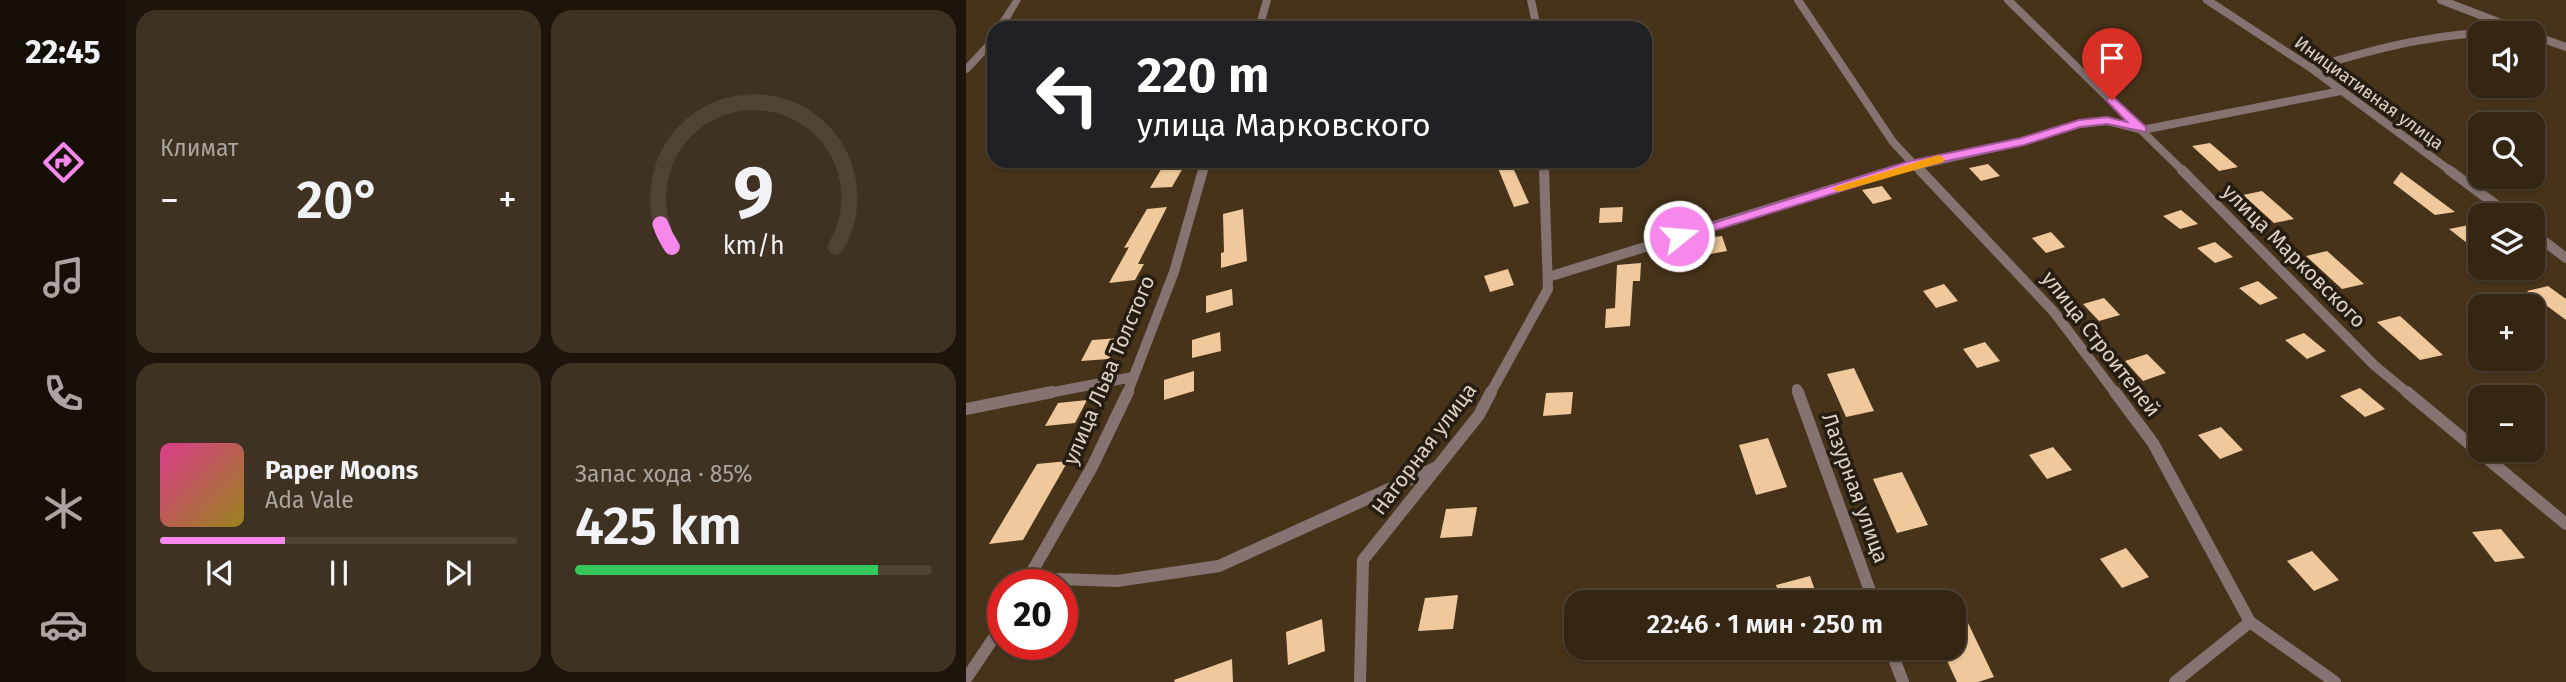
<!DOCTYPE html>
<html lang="ru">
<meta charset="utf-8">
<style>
:root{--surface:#352614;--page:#403222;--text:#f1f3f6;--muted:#aaa5a0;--line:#4f4334;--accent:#f688ec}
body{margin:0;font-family:"Fira Sans",sans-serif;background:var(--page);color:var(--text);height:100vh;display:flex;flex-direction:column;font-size:26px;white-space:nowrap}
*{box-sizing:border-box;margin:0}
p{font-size:23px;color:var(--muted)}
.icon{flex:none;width:38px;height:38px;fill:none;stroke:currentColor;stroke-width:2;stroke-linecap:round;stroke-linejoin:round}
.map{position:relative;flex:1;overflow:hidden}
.panel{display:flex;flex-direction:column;gap:10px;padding:10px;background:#1d150b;width:840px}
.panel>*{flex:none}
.top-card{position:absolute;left:21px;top:21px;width:665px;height:147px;border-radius:21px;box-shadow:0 2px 5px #0004,0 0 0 2px var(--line);background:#202124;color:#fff;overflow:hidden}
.controls{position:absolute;left:1502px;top:21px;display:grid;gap:14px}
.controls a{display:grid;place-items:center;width:77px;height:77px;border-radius:14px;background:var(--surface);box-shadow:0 2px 5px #0004,0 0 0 2px var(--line);font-size:35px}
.speed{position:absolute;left:21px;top:569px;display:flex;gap:14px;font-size:35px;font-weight:700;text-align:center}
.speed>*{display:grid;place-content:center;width:91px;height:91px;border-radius:50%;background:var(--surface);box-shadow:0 2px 5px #0004,0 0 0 2px var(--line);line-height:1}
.speed .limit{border:10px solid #d22;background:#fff;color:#111}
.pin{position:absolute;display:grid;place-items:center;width:60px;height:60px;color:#fff;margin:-72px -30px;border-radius:50% 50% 50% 0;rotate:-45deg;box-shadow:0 0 7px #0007}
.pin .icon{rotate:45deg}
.me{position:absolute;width:77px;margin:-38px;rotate:73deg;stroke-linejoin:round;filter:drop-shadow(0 0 5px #0008)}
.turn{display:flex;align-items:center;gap:24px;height:147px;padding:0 35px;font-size:32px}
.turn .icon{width:91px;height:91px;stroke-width:2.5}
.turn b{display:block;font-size:49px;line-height:60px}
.big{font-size:52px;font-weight:600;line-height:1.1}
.panel .tile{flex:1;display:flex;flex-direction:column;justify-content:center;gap:10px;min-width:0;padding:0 24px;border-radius:21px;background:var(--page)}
.panel .dial{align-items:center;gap:0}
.dial svg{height:182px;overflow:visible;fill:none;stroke:var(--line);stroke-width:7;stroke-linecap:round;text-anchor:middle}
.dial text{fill:var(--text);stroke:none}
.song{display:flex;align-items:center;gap:21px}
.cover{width:84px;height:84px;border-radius:10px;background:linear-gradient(135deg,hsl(330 70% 55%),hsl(50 70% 35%))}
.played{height:7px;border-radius:4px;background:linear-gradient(90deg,var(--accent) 35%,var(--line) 35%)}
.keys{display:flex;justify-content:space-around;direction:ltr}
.heat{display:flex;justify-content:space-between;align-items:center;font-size:38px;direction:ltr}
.charge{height:10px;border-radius:5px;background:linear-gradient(90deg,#34c759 85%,var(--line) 0)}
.panel .tiles{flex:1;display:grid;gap:10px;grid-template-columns:repeat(2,1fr)}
.trip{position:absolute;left:598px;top:590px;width:402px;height:70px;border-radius:21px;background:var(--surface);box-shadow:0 2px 5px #0004,0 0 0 2px var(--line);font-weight:600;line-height:70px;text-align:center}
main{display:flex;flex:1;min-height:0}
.dock{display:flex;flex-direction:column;width:126px;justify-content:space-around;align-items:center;background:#150f08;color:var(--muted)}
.dock .icon{width:49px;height:49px}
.dock .on{color:var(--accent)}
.dock b{font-size:32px;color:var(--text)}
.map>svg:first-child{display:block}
.building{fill:#efc99b}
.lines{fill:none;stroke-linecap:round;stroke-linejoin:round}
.service-far2{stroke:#847370;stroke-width:8}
.service-far1{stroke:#847370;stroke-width:10}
.service{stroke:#847370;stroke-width:12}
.tertiary{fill:#847370;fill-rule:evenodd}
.route{fill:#f688ec;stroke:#a05899;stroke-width:2}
.slow{fill:#f59e0b}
.labels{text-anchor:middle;stroke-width:7;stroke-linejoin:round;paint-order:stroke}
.far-street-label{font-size:18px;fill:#ddd1c2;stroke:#261d12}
.street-label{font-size:21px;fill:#ddd1c2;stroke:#261d12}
</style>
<main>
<nav class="dock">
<b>22:45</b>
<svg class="icon on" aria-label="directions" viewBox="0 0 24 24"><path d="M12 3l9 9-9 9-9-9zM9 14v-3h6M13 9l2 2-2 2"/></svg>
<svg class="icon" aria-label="music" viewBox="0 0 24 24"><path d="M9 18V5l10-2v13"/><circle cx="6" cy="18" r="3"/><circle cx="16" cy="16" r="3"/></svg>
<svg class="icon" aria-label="phone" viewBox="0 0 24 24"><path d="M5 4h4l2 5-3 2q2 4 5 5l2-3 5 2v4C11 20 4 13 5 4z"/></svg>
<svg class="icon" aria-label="climate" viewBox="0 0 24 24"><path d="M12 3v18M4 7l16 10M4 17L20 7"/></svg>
<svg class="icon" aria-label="car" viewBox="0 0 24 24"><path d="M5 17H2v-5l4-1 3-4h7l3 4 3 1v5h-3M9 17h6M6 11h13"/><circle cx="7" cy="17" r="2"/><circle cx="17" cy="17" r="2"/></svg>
</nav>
<section class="panel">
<div class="tiles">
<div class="tile"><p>Климат</p>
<div class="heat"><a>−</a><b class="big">20°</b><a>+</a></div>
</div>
<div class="tile dial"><svg viewBox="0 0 100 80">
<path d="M14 69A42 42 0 1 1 86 69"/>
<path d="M14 69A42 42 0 0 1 9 59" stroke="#f688ec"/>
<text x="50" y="56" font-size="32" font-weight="700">9</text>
<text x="50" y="72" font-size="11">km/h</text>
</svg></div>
<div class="tile">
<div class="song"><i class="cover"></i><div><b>Paper Moons</b><p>Ada Vale</p></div></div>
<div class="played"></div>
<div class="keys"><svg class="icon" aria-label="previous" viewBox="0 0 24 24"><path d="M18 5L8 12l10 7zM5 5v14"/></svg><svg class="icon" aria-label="pause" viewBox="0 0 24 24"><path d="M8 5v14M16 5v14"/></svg><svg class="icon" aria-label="next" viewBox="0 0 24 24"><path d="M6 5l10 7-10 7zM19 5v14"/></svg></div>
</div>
<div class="tile"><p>Запас хода · 85%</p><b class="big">425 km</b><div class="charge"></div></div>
</div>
</section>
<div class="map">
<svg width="1600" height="682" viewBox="0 0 1600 682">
<rect width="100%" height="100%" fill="#47331a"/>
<g class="building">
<polygon points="1244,143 1272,167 1253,171 1226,146"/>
<polygon points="200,161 221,161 206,187 184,188"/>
<polygon points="529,161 544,161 563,203 548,207"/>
<polygon points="1022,164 1034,176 1015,181 1003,168"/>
<polygon points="1435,172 1489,212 1469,215 1427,183"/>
<polygon points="916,186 926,199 907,204 896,190"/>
<polygon points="1296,191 1328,219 1308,223 1277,195"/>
<polygon points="201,207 172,264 178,264 169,280 143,283 163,247 158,248 181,209"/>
<polygon points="657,207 656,222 633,223 634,208"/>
<polygon points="277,209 281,261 255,268 255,253 258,252 257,214"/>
<polygon points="1215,210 1232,224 1214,229 1197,216"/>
<polygon points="1503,225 1514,233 1514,253 1483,229"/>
<polygon points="1085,232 1099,247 1080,253 1066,238"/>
<polygon points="756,236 761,251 739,255 733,239"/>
<polygon points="1249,242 1267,257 1249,263 1231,248"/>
<polygon points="1361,251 1398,284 1376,289 1340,256"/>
<polygon points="675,263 674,281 667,281 664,326 639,328 640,309 649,308 651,265"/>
<polygon points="542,269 548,285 524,292 518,276"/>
<polygon points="1292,281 1312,298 1294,305 1273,288"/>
<polygon points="978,284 992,301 970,308 957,291"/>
<polygon points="1582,286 1600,299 1600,320 1561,291"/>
<polygon points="266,289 267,305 240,313 240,296"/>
<polygon points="1138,298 1154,315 1133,321 1117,304"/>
<polygon points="1434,316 1477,355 1454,360 1411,322"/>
<polygon points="254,332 255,351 226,358 226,340"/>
<polygon points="1338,333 1360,351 1341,359 1319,340"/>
<polygon points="154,338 143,359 115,361 126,340"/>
<polygon points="1019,342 1034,361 1011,368 997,349"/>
<polygon points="1181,354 1200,373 1177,381 1159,361"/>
<polygon points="888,368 908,411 880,417 861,374"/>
<polygon points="228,371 228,391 198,400 198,380"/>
<polygon points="1394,388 1419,409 1399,417 1374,396"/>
<polygon points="607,392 605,414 577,416 580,393"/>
<polygon points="121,400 109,423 79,426 92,403"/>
<polygon points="1255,427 1277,450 1254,459 1232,435"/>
<polygon points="802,438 821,487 790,495 773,445"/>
<polygon points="1087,447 1106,470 1081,479 1063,455"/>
<polygon points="102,461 57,540 23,544 71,464"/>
<polygon points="936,472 962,525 931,533 907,479"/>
<polygon points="511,507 506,536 474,538 480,509"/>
<polygon points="1535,529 1559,558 1529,562 1506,532"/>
<polygon points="1160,548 1183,577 1156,588 1134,559"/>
<polygon points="1346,551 1373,580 1348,591 1321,561"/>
<polygon points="844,576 853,602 816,602 810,585"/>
<polygon points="492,595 487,629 452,631 459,598"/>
<polygon points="989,596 1028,677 1012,682 991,682 975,648 989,648"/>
<polygon points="356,619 359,651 322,665 320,632"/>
<polygon points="266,659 267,682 209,682 208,680"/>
</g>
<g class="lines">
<g class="service-far2">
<polyline points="565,0 571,28"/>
<polyline points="832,0 927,142 955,172"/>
<polyline points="1042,0 1218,172"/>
<polyline points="1241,0 1345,68 1486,172"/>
<polyline points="1475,0 1548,28"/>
<polyline points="293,28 301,0"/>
<polyline points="1566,35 1600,47"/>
<path d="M1345,68C1415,47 1483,29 1556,33"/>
<polyline points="578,161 578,172"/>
<polyline points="236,172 239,161"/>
<polyline points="923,172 1058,141 1113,124 1141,121 1176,130 1375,91"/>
</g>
<g class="service-far1">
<polyline points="954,170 1088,312 1150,394"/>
<polyline points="1216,170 1408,365 1443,394"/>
<polyline points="1483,170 1544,215"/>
<polyline points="1566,232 1600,258"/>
<polyline points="582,277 929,170"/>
<polyline points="831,389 833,394"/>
<polyline points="77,394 167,377"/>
<polyline points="161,394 208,272 237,170"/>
<polyline points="524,394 582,289 578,170"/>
</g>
<g class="service">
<polyline points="832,392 908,602"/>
<polyline points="1149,392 1187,443 1284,622 1369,682"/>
<polyline points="1441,392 1600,524"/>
<polyline points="0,409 86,392"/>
<polyline points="63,578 151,581 253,566 469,468"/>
<polyline points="59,584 126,467 162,392"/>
<polyline points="924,648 937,682"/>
<polyline points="0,679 37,624"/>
<polyline points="394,682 397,560 513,415 525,392"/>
<polyline points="1209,682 1284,622"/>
</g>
<g class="tertiary">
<polygon points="47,0 55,0 39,28 29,28"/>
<polygon points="28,36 28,45 3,72 0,73 0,64 25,37"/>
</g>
</g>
<polygon class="route" points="1146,96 1180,127 1180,132 1141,124 1114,127 1058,145 952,167 718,240 713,241 706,236 944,161 1055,138 1113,120 1141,117 1161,122 1140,100"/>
<polygon class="slow" points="973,155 979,159 977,162 872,192 866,188"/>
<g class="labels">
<g class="far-street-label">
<text transform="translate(1403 93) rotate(36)" y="6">Инициативная улица</text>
</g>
<g class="street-label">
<text transform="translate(1328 256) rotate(45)" y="7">улица Марковского</text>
<text transform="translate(1135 344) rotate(52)" y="7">улица Строителей</text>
<text transform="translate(143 370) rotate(-67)" y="7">улица Льва Толстого</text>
<text transform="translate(458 449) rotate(-53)" y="7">Нагорная улица</text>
<text transform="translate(889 488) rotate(70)" y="7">Лазурная улица</text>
</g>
</g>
</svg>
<div class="controls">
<a><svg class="icon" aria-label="sound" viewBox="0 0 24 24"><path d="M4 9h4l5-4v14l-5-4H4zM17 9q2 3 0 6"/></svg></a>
<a><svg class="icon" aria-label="search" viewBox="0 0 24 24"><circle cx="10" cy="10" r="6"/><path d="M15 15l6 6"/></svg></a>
<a><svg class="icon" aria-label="layers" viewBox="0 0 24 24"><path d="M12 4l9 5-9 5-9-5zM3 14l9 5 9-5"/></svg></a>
<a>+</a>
<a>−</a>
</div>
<div class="speed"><div class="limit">20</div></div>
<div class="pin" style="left:1146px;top:100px;background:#d93025"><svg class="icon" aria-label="arrive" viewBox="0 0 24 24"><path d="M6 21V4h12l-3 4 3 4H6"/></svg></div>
<svg class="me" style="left:713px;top:236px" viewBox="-20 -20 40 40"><circle r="17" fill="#f688ec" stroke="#fff" stroke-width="3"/><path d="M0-11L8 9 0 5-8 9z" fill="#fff"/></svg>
<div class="trip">22:46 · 1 мин · 250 m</div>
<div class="top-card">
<div class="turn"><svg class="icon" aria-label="left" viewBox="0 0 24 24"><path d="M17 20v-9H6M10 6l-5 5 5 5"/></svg><div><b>220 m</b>улица Марковского</div></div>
</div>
</div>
</main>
